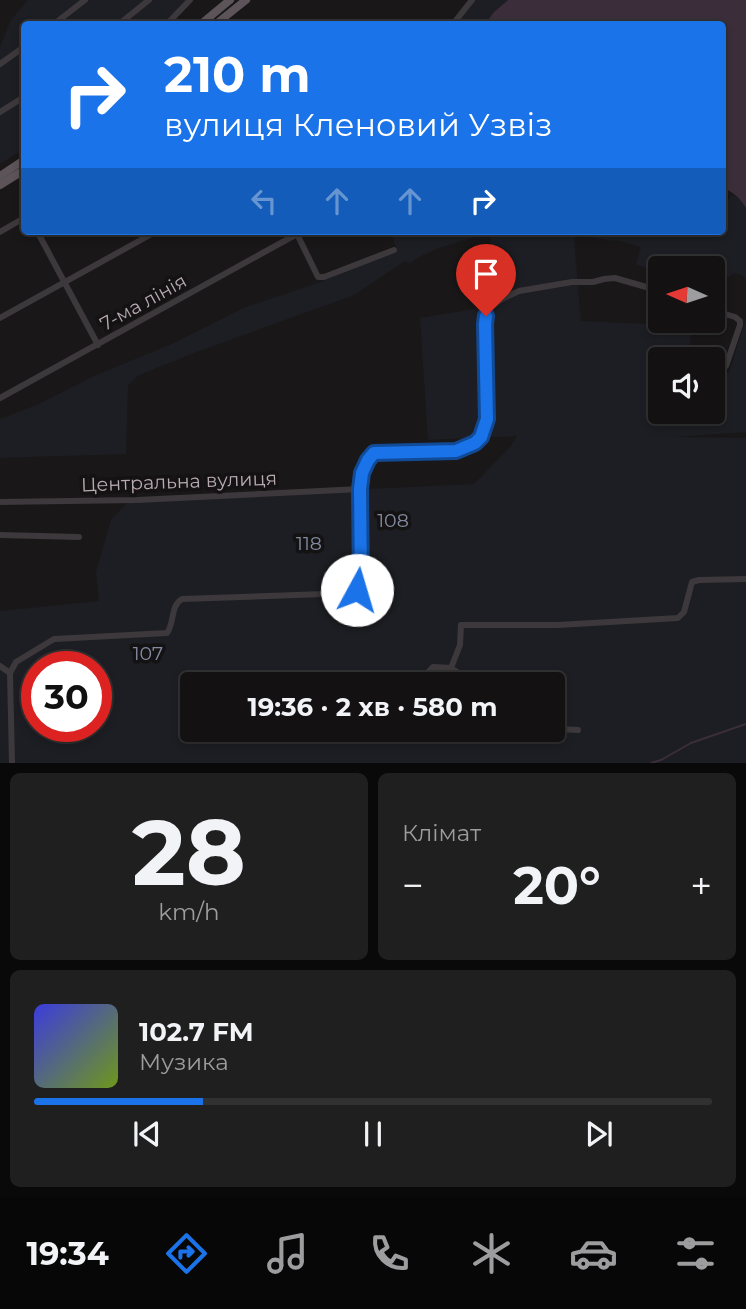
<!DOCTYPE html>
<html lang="uk">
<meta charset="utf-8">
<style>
:root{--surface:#131111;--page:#201f1f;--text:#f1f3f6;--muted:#9d9d9f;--line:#323131;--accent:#1a73e8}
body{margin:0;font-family:Montserrat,sans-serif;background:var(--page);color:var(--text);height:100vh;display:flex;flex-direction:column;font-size:26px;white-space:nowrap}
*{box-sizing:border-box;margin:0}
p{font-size:23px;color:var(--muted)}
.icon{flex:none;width:38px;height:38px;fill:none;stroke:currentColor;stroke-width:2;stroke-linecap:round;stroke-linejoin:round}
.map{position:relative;height:763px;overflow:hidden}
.sheet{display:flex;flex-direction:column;gap:10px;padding:10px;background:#0a0909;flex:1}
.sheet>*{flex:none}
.guide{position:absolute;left:21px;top:21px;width:705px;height:214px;border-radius:7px;box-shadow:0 4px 10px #0003,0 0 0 2px var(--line);background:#1a73e8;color:#fff;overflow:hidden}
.needle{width:46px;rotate:273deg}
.fabs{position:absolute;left:648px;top:256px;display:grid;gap:14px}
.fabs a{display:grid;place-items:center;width:77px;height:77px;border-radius:7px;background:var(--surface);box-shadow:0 4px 10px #0003,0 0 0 2px var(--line);font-size:35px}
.speed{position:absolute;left:21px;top:651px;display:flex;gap:14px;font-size:35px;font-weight:700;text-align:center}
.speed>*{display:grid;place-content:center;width:91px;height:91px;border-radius:50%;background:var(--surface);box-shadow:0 4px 10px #0003,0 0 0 2px var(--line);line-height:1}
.speed .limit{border:10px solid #d22;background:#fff;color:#111}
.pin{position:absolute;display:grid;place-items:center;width:60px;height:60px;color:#fff;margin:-72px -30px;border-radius:50% 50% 50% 0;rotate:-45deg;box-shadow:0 0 7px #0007}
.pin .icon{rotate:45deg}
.me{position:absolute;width:77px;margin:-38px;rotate:6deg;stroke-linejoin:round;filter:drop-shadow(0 0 5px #0008)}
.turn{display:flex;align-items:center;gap:24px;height:147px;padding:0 28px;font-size:32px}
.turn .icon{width:91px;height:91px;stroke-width:2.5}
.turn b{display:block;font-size:49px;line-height:60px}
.lanes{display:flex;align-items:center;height:66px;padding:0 28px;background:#0003;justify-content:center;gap:35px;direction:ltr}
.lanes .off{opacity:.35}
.big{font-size:52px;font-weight:700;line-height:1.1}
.sheet .tile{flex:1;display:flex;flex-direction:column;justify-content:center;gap:10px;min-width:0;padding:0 24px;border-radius:10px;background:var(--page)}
.sheet .dial{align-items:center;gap:0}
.dial b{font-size:91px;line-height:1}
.song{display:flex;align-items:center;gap:21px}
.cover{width:84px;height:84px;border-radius:10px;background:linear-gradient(135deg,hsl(240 70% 55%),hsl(80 70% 35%))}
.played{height:7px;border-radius:4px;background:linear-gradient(90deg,var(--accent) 25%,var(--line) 25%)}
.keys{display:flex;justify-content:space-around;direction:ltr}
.heat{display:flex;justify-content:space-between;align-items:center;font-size:38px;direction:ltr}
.sheet .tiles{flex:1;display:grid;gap:10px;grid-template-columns:1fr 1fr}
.tile:last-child{grid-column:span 2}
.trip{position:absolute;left:180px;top:672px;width:385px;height:70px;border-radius:7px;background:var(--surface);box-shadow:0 4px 10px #0003,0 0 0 2px var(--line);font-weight:700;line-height:70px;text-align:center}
.menu{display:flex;height:112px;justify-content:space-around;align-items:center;background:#080707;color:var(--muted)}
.menu .icon{width:49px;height:49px}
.menu .current{color:var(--accent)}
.menu b{font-size:32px;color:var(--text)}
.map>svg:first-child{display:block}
.green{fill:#1d1e23;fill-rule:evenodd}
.water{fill:#3c2d3b}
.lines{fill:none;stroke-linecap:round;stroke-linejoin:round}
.stream{stroke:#3c2d3b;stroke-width:2}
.minor{stroke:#3d383b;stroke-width:6}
.major{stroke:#5c5459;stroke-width:8}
.route-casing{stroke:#114b97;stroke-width:18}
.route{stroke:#1a73e8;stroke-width:12}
.labels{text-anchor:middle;stroke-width:7;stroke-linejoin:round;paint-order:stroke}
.street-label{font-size:19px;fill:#b8aab3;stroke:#141212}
.park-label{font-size:19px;fill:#828ba2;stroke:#141212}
</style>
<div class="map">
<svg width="746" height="763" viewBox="0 0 746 763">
<rect width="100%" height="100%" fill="#191717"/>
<g class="green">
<polygon points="28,0 186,0 165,24 24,24 24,149 0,164 0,47 11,20"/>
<polygon points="473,0 508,0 494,12 485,24 456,24"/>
<path d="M732,194L743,202L746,208V283C745,275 739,273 732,274L729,277L712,273V268H660V271L636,265L641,247L615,240L614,241L577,235L574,239L581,321L691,326L689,355L691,359H660V411H712V379L725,375L729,372L746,319V432L676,437L746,438V763H0V611L99,601L96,572L111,520L130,500L474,484L510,447L517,436L428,440L420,318L486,307L491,236L489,233C462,241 433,247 410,263L405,261L354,295L194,353L137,376L128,386L126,454L0,458V419L39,404L94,376L176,342L243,308L318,283L397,249L391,235L401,236L410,231H723V201L727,202ZM37,667H96V726H37ZM192,684H553V730H192Z"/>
</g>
<path class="water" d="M508,0H746V208C741,199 732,191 723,188V24H485L494,12Z"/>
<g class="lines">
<polyline class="stream" points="651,763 661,760 691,743 746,724"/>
<g class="minor">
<polyline points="54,24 85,0"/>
<polyline points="119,24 149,0"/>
<polyline points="167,24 190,0"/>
<polyline points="453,24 472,0"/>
<polyline points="0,64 24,47"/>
<polyline points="0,112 24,97"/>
<polyline points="37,231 98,345"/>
<polyline points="0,232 24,218"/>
<polyline points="297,234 318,277 324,277 394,250"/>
<polyline points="712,310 735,317 740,321 740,325 726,366"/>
<polyline points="0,318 157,231"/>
<polyline points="0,398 297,234 298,231"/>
<polyline points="0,502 137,500 360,489"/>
<polyline points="0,535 79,537"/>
<polyline points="0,666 10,673"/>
<path d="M495,684C485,674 480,679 467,677C461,676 456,671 451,668L434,677L429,676V671L433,667L451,668L460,645L461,625H558L678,618L684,612L692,582L699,580L746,579"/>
<polyline points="553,723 558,729 578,730"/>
<path d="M12,763L10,673L16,662L54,639L167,633C175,622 170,606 182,599L353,593L357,590L361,583L360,489L362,473L368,460L375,453L456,451L475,444L481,437L487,419L485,324L488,309L502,299L519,291L572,282H593L604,279L615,278L660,291"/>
</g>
<g class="major">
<polyline points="201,24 230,0"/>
<polyline points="216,24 246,0"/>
<polyline points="0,176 24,160"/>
<polyline points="0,185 24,170"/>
</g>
</g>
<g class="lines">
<g class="route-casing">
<polyline id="route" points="357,590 361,583 360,489 362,473 368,460 374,453 456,451 475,443 481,437 487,419 485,324 486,316"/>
</g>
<use href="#route" class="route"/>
</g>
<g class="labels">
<g class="street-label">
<text transform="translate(143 302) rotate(-29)" y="7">7-ма лінія</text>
<text transform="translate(179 481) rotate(-2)" y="7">Центральна вулиця</text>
</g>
<g class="park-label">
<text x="393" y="527">108</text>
<text x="309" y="550">118</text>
<text x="148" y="660">107</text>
</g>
</g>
</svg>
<div class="fabs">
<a><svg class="needle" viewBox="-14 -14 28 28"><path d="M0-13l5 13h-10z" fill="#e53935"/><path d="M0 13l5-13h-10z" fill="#9d9d9f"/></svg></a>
<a><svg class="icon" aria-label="sound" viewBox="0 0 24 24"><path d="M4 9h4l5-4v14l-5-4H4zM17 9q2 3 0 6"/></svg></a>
</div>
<div class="speed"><div class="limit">30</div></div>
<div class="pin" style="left:486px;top:316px;background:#d93025"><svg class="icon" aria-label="arrive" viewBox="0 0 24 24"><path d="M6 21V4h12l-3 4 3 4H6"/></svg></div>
<svg class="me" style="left:357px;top:590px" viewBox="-20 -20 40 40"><circle r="19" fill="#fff"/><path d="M0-13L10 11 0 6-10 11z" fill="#1a73e8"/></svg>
<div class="trip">19:36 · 2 хв · 580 m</div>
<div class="guide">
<div class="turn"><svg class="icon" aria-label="right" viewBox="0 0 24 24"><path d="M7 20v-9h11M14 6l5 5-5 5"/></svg><div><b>210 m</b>вулиця Кленовий Узвіз</div></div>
<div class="lanes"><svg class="icon off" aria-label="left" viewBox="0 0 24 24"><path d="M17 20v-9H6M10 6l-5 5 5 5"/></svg><svg class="icon off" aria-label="ahead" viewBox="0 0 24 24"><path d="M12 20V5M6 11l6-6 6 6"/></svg><svg class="icon off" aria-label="ahead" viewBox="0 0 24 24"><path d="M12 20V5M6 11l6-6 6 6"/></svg><svg class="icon" aria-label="right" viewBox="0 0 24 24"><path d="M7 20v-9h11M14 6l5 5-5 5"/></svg></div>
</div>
</div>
<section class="sheet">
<div class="tiles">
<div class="tile dial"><b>28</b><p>km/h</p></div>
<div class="tile"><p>Клімат</p>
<div class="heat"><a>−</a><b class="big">20°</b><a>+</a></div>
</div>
<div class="tile">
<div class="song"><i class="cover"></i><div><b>102.7 FM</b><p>Музика</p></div></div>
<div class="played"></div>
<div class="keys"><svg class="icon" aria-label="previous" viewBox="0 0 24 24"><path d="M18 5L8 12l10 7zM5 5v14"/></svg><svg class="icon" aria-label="pause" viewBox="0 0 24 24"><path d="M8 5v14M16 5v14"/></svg><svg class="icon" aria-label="next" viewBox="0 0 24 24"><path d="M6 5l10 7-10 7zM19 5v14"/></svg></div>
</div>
</div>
</section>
<nav class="menu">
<b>19:34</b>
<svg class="icon current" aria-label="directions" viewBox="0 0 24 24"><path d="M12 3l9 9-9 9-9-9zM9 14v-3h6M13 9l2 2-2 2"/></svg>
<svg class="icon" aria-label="music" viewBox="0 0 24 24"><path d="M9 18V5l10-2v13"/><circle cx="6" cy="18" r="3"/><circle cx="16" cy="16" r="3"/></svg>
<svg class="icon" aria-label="phone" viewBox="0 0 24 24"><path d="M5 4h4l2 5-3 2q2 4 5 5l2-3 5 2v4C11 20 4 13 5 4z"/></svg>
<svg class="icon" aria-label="climate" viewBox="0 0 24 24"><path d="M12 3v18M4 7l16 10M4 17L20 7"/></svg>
<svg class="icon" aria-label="car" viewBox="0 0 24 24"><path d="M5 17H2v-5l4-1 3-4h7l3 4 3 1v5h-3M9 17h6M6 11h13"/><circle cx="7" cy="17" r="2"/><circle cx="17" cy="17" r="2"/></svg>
<svg class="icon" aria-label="filters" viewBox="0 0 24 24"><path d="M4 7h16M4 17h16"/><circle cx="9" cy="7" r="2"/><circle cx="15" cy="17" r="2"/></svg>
</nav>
